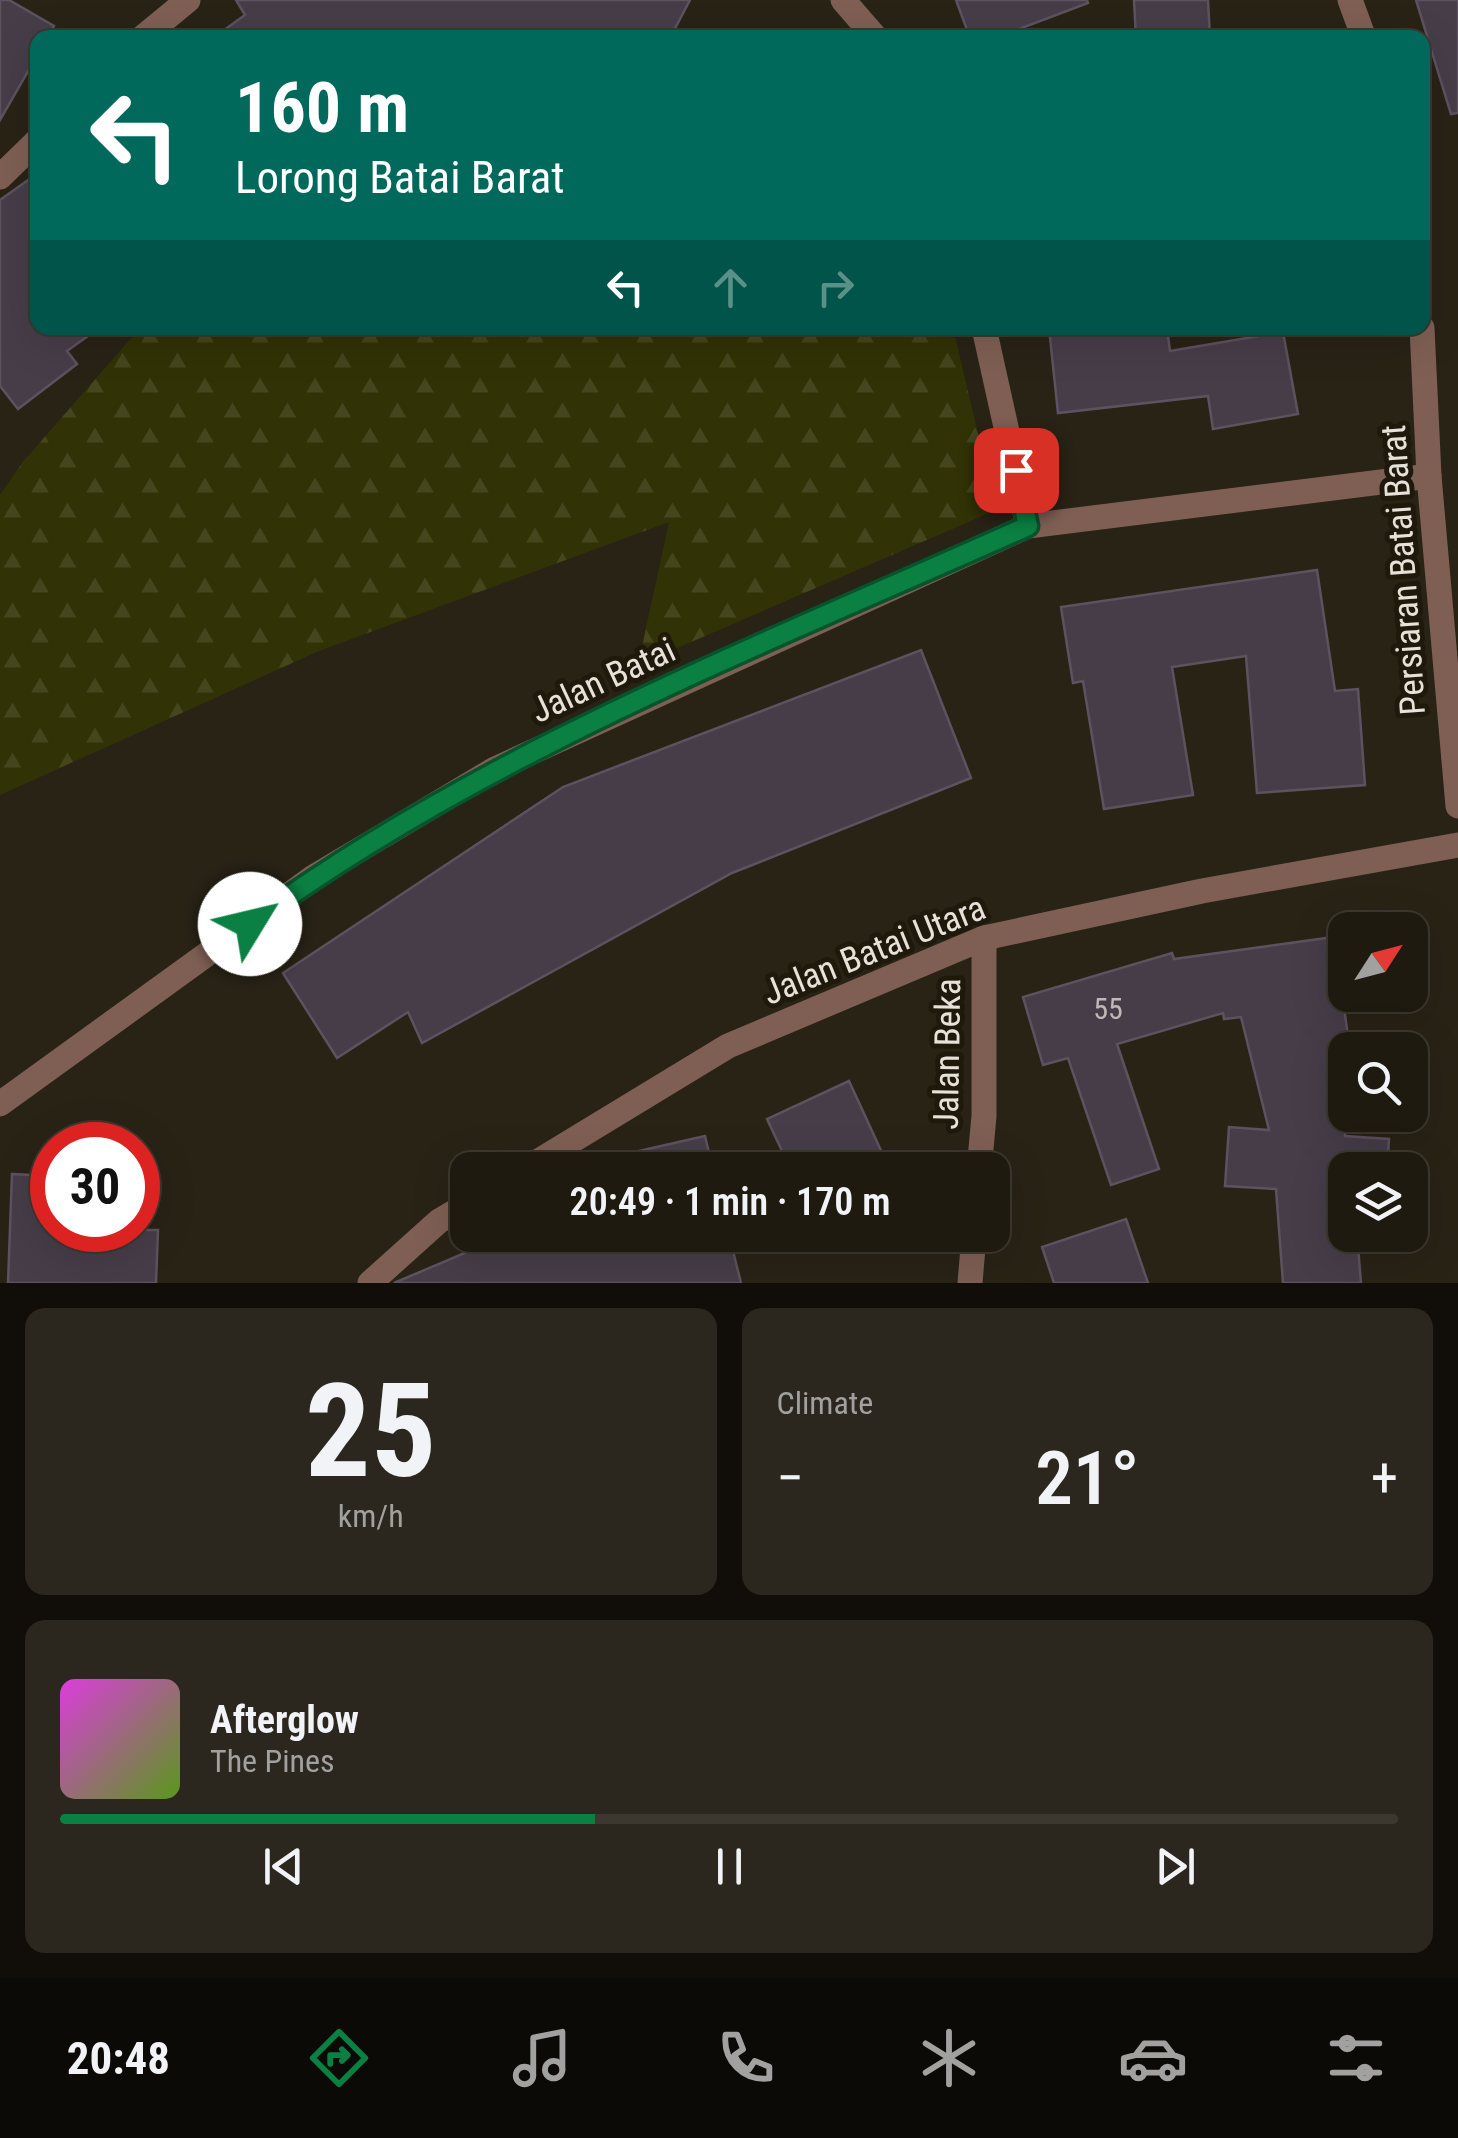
<!DOCTYPE html>
<meta charset="utf-8">
<style>
:root{--surface:#1f1a10;--page:#2c271e;--text:#f1f3f6;--muted:#a1a19f;--line:#3c3830;--accent:#0b8043}
body{margin:0;font-family:"Roboto Condensed",sans-serif;background:var(--page);color:var(--text);height:100vh;display:flex;flex-direction:column;font-size:38px;white-space:nowrap}
*{box-sizing:border-box;margin:0}
p{font-size:32px;color:var(--muted)}
.icon{flex:none;width:55px;height:55px;fill:none;stroke:currentColor;stroke-width:2;stroke-linecap:round;stroke-linejoin:round}
.map{position:relative;height:1283px;overflow:hidden}
.drawer{display:flex;flex-direction:column;gap:25px;padding:25px;background:#110e09;flex:1}
.drawer>*{flex:none}
.guide{position:absolute;left:30px;top:30px;width:1400px;height:305px;border-radius:20px;box-shadow:0 10px 40px #0002,0 0 0 2px var(--line);background:#00695c;color:#fff;overflow:hidden}
.needle{width:65px;rotate:54deg}
.buttons{position:absolute;left:1328px;top:912px;display:grid;gap:20px}
.buttons a{display:grid;place-items:center;width:100px;height:100px;border-radius:20px;background:var(--surface);box-shadow:0 10px 40px #0002,0 0 0 2px var(--line);font-size:50px}
.speed{position:absolute;left:30px;top:1122px;display:flex;gap:20px;font-size:50px;font-weight:700;text-align:center}
.speed>*{display:grid;place-content:center;width:130px;height:130px;border-radius:50%;background:var(--surface);box-shadow:0 10px 40px #0002,0 0 0 2px var(--line);line-height:1}
.speed .limit{border:15px solid #d22;background:#fff;color:#111}
.pin{position:absolute;display:grid;place-items:center;width:85px;height:85px;color:#fff;margin:-42px;border-radius:20px;box-shadow:0 5px 15px #0006}
.me{position:absolute;width:110px;margin:-55px;rotate:54deg;stroke-linejoin:round;filter:drop-shadow(0 0 8px #0008)}
.turn{display:flex;align-items:center;gap:35px;height:210px;padding:0 40px;font-size:45px}
.turn .icon{width:130px;height:130px;stroke-width:2.5}
.turn b{display:block;font-size:70px;line-height:85px}
.lanes{display:flex;align-items:center;height:95px;padding:0 40px;background:#0003;justify-content:center;gap:50px;direction:ltr}
.lanes .off{opacity:.35}
.big{font-size:75px;font-weight:600;line-height:1.1}
.drawer .tile{flex:1;display:flex;flex-direction:column;justify-content:center;gap:15px;min-width:0;padding:0 35px;border-radius:20px;background:var(--page)}
.drawer .dial{align-items:center;gap:0}
.dial b{font-size:130px;line-height:1}
.song{display:flex;align-items:center;gap:30px}
.cover{width:120px;height:120px;border-radius:15px;background:linear-gradient(135deg,hsl(300 70% 55%),hsl(90 70% 35%))}
.played{height:10px;border-radius:5px;background:linear-gradient(90deg,var(--accent) 40%,var(--line) 40%)}
.keys{display:flex;justify-content:space-around;direction:ltr}
.heat{display:flex;justify-content:space-between;align-items:center;font-size:55px;direction:ltr}
.drawer .tiles{flex:1;display:grid;gap:25px;grid-template-columns:1fr 1fr}
.tile:last-child{grid-column:span 2}
.trip{position:absolute;left:450px;top:1152px;width:560px;height:100px;border-radius:20px;background:var(--surface);box-shadow:0 10px 40px #0002,0 0 0 2px var(--line);font-weight:600;line-height:100px;text-align:center}
.menu{display:flex;height:160px;justify-content:space-around;align-items:center;background:#0c0a06;color:var(--muted)}
.menu .icon{width:70px;height:70px}
.menu .on{color:var(--accent)}
.menu b{font-size:45px;color:var(--text)}
.map>svg:first-child{display:block}
.forest{fill:url(#forest-firs)}
.building{fill:#463d49;stroke:#5d525f;stroke-width:2.5}
.lines{fill:none;stroke-linecap:round;stroke-linejoin:round}
.street{stroke:#7f5f54;stroke-width:25}
.route-casing{stroke:#07532c;stroke-width:25}
.route{stroke:#0b8043;stroke-width:18}
.labels{text-anchor:middle;stroke-width:10;stroke-linejoin:round;paint-order:stroke}
.number-label{font-size:30px;fill:#beb9b6}
.street-label{font-size:35px;fill:#e6e2da;stroke:#1f190c}
</style>
<div class="map">
<svg width="1458" height="1283" viewBox="0 0 1458 1283">
<defs>
<pattern id="forest-firs" width="22" height="20" patternUnits="userSpaceOnUse" patternTransform="scale(2.5)"><rect width="22" height="20" fill="#313205"/><path d="M5 1l3.5 6h-7zM16 11l3.5 6h-7z" fill="#45461d"/></pattern>
</defs>
<rect width="100%" height="100%" fill="#292316"/>
<polygon class="forest" points="140,328 953,328 996,510 638,665 669,522 319,651 0,795 0,495 22,463"/>
<g class="building">
<polygon points="0,0 9,0 54,26 47,38 38,38 38,54 0,120"/>
<polygon points="236,0 690,0 670,38 213,38 245,15"/>
<polygon points="956,0 1087,0 1088,3 995,38 970,38"/>
<polygon points="1134,0 1208,0 1210,38 1136,38"/>
<polygon points="1416,0 1458,0 1458,113 1451,114"/>
<polygon points="38,173 38,328 99,328 67,351 77,364 18,409 0,386 0,200"/>
<polygon points="1049,328 1167,328 1170,351 1283,332 1298,414 1213,429 1208,396 1058,413"/>
<polygon points="1317,570 1335,691 1358,689 1365,785 1257,793 1246,656 1172,667 1193,795 1104,809 1083,681 1073,683 1061,607"/>
<polygon points="921,650 971,778 732,873 422,1043 408,1012 337,1058 283,973 563,787"/>
<polygon points="1334,937 1350,1050 1345,1050 1345,1136 1389,1139 1387,1170 1345,1170 1345,1235 1357,1235 1361,1283 1283,1283 1276,1189 1225,1186 1229,1127 1269,1130 1241,1017 1224,1019 1223,1013 1117,1044 1159,1169 1111,1185 1068,1058 1043,1065 1023,997 1172,953 1174,959"/>
<polygon points="849,1081 890,1170 791,1170 767,1119"/>
<polygon points="705,1136 713,1170 610,1170 608,1158"/>
<polygon points="12,1174 52,1176 52,1230 158,1230 156,1283 8,1283"/>
<polygon points="1126,1219 1148,1283 1054,1283 1042,1247"/>
<polygon points="507,1235 729,1235 741,1283 394,1283"/>
</g>
<g class="lines">
<g class="street">
<polyline points="843,0 876,38"/>
<polyline points="1350,0 1364,38"/>
<polyline points="142,38 188,0"/>
<polyline points="0,177 38,140"/>
<polyline points="984,328 1028,526"/>
<polyline points="1422,328 1429,476 1458,806"/>
<polyline points="0,1104 312,878 495,769 1028,526 1429,476"/>
<polyline points="524,1170 728,1046 984,938 1202,891 1458,845"/>
<polyline points="979,1170 984,1116 984,938"/>
<polyline points="370,1283 439,1221 468,1204"/>
<polyline points="970,1283 974,1235"/>
</g>
</g>
<g class="lines">
<g class="route-casing">
<path id="route" d="M250,924C486,751 763,645 1028,526L1016,470"/>
</g>
<use href="#route" class="route"/>
</g>
<g class="labels">
<g class="number-label">
<text x="1108" y="1019">55</text>
</g>
<g class="street-label">
<text transform="translate(1403 570) rotate(-94)" y="12">Persiaran Batai Barat</text>
<text transform="translate(603 680) rotate(-25)" y="12">Jalan Batai</text>
<text transform="translate(874 950) rotate(-22)" y="12">Jalan Batai Utara</text>
<text transform="translate(947 1054) rotate(-89)" y="12">Jalan Beka</text>
</g>
</g>
</svg>
<div class="buttons">
<a><svg class="needle" viewBox="-14 -14 28 28"><path d="M0-13l5 13h-10z" fill="#e53935"/><path d="M0 13l5-13h-10z" fill="#a1a19f"/></svg></a>
<a><svg class="icon" aria-label="search" viewBox="0 0 24 24"><circle cx="10" cy="10" r="6"/><path d="M15 15l6 6"/></svg></a>
<a><svg class="icon" aria-label="layers" viewBox="0 0 24 24"><path d="M12 4l9 5-9 5-9-5zM3 14l9 5 9-5"/></svg></a>
</div>
<div class="speed"><div class="limit">30</div></div>
<div class="pin" style="left:1016px;top:470px;background:#d93025"><svg class="icon" aria-label="arrive" viewBox="0 0 24 24"><path d="M6 21V4h12l-3 4 3 4H6"/></svg></div>
<svg class="me" style="left:250px;top:924px" viewBox="-20 -20 40 40"><circle r="19" fill="#fff"/><path d="M0-13L10 11 0 6-10 11z" fill="#0b8043"/></svg>
<div class="trip">20:49 · 1 min · 170 m</div>
<div class="guide">
<div class="turn"><svg class="icon" aria-label="left" viewBox="0 0 24 24"><path d="M17 20v-9H6M10 6l-5 5 5 5"/></svg><div><b>160 m</b>Lorong Batai Barat</div></div>
<div class="lanes"><svg class="icon" aria-label="left" viewBox="0 0 24 24"><path d="M17 20v-9H6M10 6l-5 5 5 5"/></svg><svg class="icon off" aria-label="ahead" viewBox="0 0 24 24"><path d="M12 20V5M6 11l6-6 6 6"/></svg><svg class="icon off" aria-label="right" viewBox="0 0 24 24"><path d="M7 20v-9h11M14 6l5 5-5 5"/></svg></div>
</div>
</div>
<section class="drawer">
<div class="tiles">
<div class="tile dial"><b>25</b><p>km/h</p></div>
<div class="tile"><p>Climate</p>
<div class="heat"><a>−</a><b class="big">21°</b><a>+</a></div>
</div>
<div class="tile">
<div class="song"><i class="cover"></i><div><b>Afterglow</b><p>The Pines</p></div></div>
<div class="played"></div>
<div class="keys"><svg class="icon" aria-label="previous" viewBox="0 0 24 24"><path d="M18 5L8 12l10 7zM5 5v14"/></svg><svg class="icon" aria-label="pause" viewBox="0 0 24 24"><path d="M8 5v14M16 5v14"/></svg><svg class="icon" aria-label="next" viewBox="0 0 24 24"><path d="M6 5l10 7-10 7zM19 5v14"/></svg></div>
</div>
</div>
</section>
<nav class="menu">
<b>20:48</b>
<svg class="icon on" aria-label="directions" viewBox="0 0 24 24"><path d="M12 3l9 9-9 9-9-9zM9 14v-3h6M13 9l2 2-2 2"/></svg>
<svg class="icon" aria-label="music" viewBox="0 0 24 24"><path d="M9 18V5l10-2v13"/><circle cx="6" cy="18" r="3"/><circle cx="16" cy="16" r="3"/></svg>
<svg class="icon" aria-label="phone" viewBox="0 0 24 24"><path d="M5 4h4l2 5-3 2q2 4 5 5l2-3 5 2v4C11 20 4 13 5 4z"/></svg>
<svg class="icon" aria-label="climate" viewBox="0 0 24 24"><path d="M12 3v18M4 7l16 10M4 17L20 7"/></svg>
<svg class="icon" aria-label="car" viewBox="0 0 24 24"><path d="M5 17H2v-5l4-1 3-4h7l3 4 3 1v5h-3M9 17h6M6 11h13"/><circle cx="7" cy="17" r="2"/><circle cx="17" cy="17" r="2"/></svg>
<svg class="icon" aria-label="filters" viewBox="0 0 24 24"><path d="M4 7h16M4 17h16"/><circle cx="9" cy="7" r="2"/><circle cx="15" cy="17" r="2"/></svg>
</nav>
